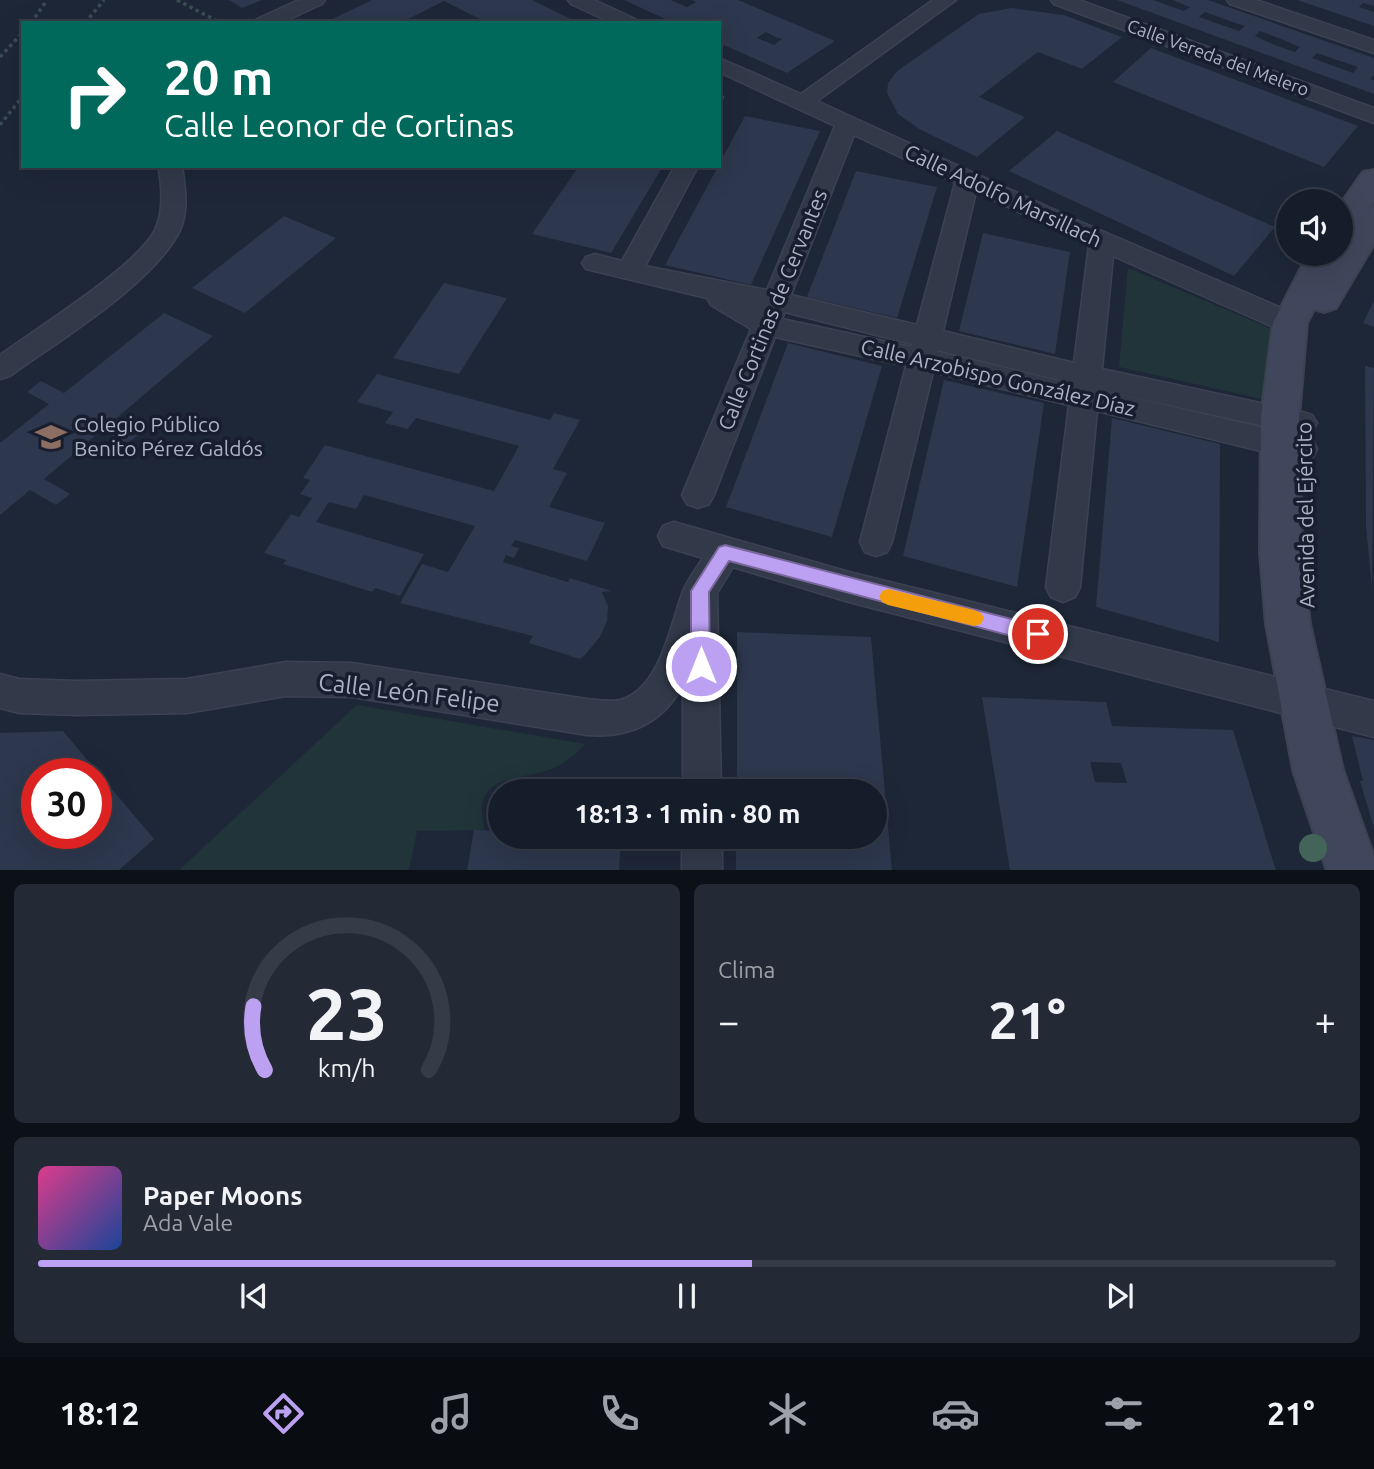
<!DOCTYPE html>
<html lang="es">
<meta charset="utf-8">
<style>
:root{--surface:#161d2a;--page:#232a36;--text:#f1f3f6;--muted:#9ea2a8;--line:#353b47;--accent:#bca0f2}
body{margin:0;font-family:Ubuntu,sans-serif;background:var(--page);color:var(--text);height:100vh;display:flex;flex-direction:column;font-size:26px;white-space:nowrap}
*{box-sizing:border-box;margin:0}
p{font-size:23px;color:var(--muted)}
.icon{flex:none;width:38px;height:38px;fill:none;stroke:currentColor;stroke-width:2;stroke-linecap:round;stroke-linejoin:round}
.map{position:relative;height:870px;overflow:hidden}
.drawer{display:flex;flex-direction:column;gap:14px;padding:14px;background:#0c1017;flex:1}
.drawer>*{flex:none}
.top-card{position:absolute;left:21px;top:21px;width:700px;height:147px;border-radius:0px;box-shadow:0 7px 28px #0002,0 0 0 2px var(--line);background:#00695c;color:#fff;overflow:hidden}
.fabs{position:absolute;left:1276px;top:189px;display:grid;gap:14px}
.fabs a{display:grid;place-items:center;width:77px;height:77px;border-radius:50%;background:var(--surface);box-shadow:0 7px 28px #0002,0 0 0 2px var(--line);font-size:35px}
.speed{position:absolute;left:21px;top:758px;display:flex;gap:14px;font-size:35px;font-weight:700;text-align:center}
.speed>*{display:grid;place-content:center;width:91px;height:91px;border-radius:50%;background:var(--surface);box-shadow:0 7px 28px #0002,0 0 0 2px var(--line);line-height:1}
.speed .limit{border:10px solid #d22;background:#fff;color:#111}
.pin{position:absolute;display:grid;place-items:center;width:60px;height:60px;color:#fff;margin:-30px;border:4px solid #fff;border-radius:50%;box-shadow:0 2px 7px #0007}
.me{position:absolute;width:77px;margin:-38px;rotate:0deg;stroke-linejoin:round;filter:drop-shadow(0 0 5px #0008)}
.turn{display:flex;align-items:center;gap:24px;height:147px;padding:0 28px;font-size:32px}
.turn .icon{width:91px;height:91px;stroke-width:2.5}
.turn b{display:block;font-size:49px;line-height:60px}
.big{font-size:52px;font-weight:600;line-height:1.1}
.drawer .widget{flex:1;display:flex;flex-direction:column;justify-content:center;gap:10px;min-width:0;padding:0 24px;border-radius:10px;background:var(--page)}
.drawer .dial{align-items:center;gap:0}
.dial svg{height:182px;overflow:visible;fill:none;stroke:var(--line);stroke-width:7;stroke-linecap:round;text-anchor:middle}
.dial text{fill:var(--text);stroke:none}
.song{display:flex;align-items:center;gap:21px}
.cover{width:84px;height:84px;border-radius:10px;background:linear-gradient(135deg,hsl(330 70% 55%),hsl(220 70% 35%))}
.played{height:7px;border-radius:4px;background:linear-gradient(90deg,var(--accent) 55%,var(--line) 55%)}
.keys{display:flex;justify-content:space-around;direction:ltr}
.heat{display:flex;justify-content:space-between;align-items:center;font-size:38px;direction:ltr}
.drawer .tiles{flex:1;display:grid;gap:14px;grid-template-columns:1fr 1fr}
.widget:last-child{grid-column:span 2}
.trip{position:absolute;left:488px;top:779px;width:399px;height:70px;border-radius:35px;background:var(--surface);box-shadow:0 7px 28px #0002,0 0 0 2px var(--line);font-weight:600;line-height:70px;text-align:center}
.tab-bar{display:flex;height:112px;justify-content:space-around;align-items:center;background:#090c11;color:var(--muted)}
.tab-bar .icon{width:49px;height:49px}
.tab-bar .current{color:var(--accent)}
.tab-bar b{font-size:32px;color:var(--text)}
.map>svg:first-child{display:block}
.green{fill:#203439}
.building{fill:#2d374d;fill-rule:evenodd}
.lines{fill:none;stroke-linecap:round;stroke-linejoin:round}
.street-casing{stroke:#3c4252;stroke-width:3}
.secondary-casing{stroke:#3c4252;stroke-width:4}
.path{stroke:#394d52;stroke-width:3.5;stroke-dasharray:3.5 3.5;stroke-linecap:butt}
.street{fill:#323949;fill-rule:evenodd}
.secondary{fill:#40475c;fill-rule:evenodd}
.tree{fill:#436559}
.route{fill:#bca0f2;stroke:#7a689d;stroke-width:2}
.slow{fill:#f59e0b}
.labels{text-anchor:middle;stroke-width:7;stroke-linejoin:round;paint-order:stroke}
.far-street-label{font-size:18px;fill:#acb3c6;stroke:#181e2d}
.street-label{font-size:21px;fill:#acb3c6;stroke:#181e2d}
.poi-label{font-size:21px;fill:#acb3c6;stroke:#181e2d;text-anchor:start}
.near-street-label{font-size:24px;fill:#acb3c6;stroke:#181e2d}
</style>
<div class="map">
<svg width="1374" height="871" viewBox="0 0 1374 871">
<rect width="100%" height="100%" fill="#1e2738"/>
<g class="green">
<polygon points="1128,268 1272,329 1262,399 1119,367"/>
<path d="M357,705L585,744C576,754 566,762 554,768C523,782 468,771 485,830L417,831L409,870L178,871Z"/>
</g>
<g class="building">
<polygon points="229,0 262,0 242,8"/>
<polygon points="372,0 532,0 579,23 488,23 444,1 400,23 324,23"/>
<path d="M624,0H671L687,7L696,2L692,0H738L835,41L787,73L719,43V23H674ZM766,32L775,37L782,39L774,45L757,38Z"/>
<path d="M1117,0H1153L1184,11L1190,7L1172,0H1208L1374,58V75L1370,79L1374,80V94ZM1205,12L1224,19L1245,26L1239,31L1199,17ZM1260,31L1281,39L1300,47L1295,52L1275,45L1255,36ZM1317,53L1337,60L1358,67L1353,73L1312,58Z"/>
<polygon points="1297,0 1374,0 1374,6 1363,3 1359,7 1374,12 1374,26"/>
<polygon points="1011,8 1064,15 1122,37 1082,69 1038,52 979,97 1025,117 977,157 919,129 898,114 887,93 888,83 897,71 979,14"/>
<polygon points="1151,48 1358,126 1324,167 1113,82"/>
<polygon points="745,116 820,131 751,285 665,265"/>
<polygon points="1057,131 1275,227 1234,276 1009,171"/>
<polygon points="579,166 663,166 611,253 532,234"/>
<polygon points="856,171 937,187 897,318 807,297"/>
<polygon points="284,216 336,238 245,313 192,288"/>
<polygon points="983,233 1070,252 1055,354 959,331"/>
<polygon points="444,283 507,298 459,374 393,358"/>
<polygon points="1374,301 1374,327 1363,323"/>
<polygon points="164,313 213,336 113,421 139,434 127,444 102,430 44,479 70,494 56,505 30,490 0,515 0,443 49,404 27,392 41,381 64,393"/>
<polygon points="788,343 882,366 832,537 726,507"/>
<polygon points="1365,366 1374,368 1372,589 1366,526"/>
<polygon points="377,374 550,420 554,413 580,420 553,469 567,473 549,507 605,523 587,561 515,540 511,546 519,548 514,558 506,555 503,562 568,582 570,578 612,591 602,592 608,606 607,621 600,637 584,656 580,659 529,643 533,636 400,603 422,564 448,572 475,526 364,495 356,509 329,502 316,522 424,554 400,596 375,588 372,592 283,564 286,560 264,553 291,514 299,517 312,498 300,494 310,480 303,478 325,445 494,491 519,446 416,418 408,429 385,423 393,412 357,402"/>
<polygon points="944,380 1044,403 1017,587 903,556"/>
<polygon points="1112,418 1220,444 1219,642 1096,607"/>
<polygon points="737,632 871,637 892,871 736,871 736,836 875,836 875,791 737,791"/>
<path d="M982,697L1106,702L1112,726L1233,730L1276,871H1010ZM1090,762L1121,763L1127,783L1095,782Z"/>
<path d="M63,731L154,839L118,871H0V733ZM37,774H96V833H37Z"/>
<polygon points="1352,736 1374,740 1374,828 1360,781 1363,781"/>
<polygon points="474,830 500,831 500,836 621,836 619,871 467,871"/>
</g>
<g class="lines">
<g class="street-casing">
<g id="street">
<polygon points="299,0 325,0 322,4 281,23 254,23 257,19"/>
<polygon points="568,0 594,0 635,19 638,23 612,23 571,4"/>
<path d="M933,0H956L817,101L1083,223L1300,316L1304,323L1300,330L1290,333L1280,330L1113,256L1102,369L1302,412L1312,415L1317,423L1312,431L1302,434L1100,390L1302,437L1313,441L1317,449L1313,457L1302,461L1097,411L1080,587L1075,597L1063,602L1051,597L1046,587L1069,405L933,372L892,542L887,552L876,556L865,552L860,542L906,366L775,337L714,495L709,504L698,508L687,504L682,495L751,329L711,305L707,298L586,269L582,263L586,257L595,254L622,261L675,166H698L645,266L767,290L835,126L719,72V58L801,94ZM854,135L955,183L917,325L791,295ZM976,192L1089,245L1074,363L943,331ZM785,312L912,344L911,347L782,319ZM938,350L1072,383V384L938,352Z"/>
<polygon points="1051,0 1079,0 1374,108 1374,123 1054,4"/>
<polygon points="1227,0 1256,0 1374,40 1374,53 1230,4"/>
<path d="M158,166H182C185,186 189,211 180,230C155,283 58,341 10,376L0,379V355C37,328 136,267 155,230C164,211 162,186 158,166Z"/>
<path d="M674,522L849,572L1374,701V737L849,602L733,567L717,593L721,791H683V685C663,723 629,738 587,735L352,697L286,696L187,713L77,715L19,713L0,708V674L19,679L77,681L187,679L286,662L352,663L587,699C597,700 609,702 620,700C660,690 671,623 683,591C688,579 696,569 703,558L663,546L658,536L663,526Z"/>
<rect x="682" y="836" width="40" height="35"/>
</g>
</g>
<g class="secondary-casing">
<polygon id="secondary" points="1374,170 1374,202 1370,208 1374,207 1374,244 1336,308 1324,312 1314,309 1307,323 1299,417 1302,553 1310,624 1343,770 1374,857 1374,871 1327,871 1293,770 1266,624 1260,553 1261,417 1273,323 1308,254 1340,254 1340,246 1345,238 1340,239 1340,205 1363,172"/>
</g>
<g class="path">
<polyline points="177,0 221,23"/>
<polyline points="31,23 47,0"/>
<polyline points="85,23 104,0"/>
<polyline points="0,57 23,32"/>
<polyline points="719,105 724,93"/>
<polyline points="0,125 23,96"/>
</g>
<use href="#street" class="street"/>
<use href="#secondary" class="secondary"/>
</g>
<circle class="tree" cx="1313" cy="848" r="14"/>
<polygon class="route" points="725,545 1038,626 1045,628 1047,634 1045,640 1038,643 729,561 709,592 710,666 707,672 701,675 694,672 691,666 691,591 719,547"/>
<polygon class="slow" points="888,589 974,610 981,613 984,618 981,624 974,626 888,605 882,602 879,597 882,591"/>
<defs>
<g id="school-bare" transform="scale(2.415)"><path d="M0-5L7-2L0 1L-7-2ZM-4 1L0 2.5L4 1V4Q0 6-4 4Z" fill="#8d6e63" stroke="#181e2d" stroke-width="2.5" paint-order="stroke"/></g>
</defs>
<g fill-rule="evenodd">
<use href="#school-bare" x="51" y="437"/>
</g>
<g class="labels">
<g class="far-street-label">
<text transform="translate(1218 58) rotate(20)" y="6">Calle Vereda del Melero</text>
</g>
<g class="street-label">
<text transform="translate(1003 196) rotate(25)" y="7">Calle Adolfo Marsillach</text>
<text transform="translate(773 310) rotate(-68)" y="7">Calle Cortinas de Cervantes</text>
<text transform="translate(998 378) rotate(13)" y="7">Calle Arzobispo González Díaz</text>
<text transform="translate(1306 515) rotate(-91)" y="7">Avenida del Ejército</text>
</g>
<g class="poi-label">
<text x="74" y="432">Colegio Público<tspan x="74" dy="24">Benito Pérez Galdós</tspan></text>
</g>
<g class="near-street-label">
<text transform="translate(409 693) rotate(7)" y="8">Calle León Felipe</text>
</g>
</g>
</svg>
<div class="fabs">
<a><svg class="icon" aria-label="sound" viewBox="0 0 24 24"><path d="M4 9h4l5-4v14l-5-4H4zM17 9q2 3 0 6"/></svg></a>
</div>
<div class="speed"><div class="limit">30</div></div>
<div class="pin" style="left:1038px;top:634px;background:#d93025"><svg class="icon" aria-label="arrive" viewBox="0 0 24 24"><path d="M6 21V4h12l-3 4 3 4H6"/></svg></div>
<svg class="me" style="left:701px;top:666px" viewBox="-20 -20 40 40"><circle r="17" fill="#bca0f2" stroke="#fff" stroke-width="3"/><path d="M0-11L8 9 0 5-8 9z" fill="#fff"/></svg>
<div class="trip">18:13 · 1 min · 80 m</div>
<div class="top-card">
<div class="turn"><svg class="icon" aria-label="right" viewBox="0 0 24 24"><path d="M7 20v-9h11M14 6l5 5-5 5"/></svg><div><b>20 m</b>Calle Leonor de Cortinas</div></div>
</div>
</div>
<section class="drawer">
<div class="tiles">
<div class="widget dial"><svg viewBox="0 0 100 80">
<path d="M14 69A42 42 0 1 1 86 69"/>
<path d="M14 69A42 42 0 0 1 9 41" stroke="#bca0f2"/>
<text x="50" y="56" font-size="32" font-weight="700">23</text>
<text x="50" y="72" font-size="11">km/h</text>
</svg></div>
<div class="widget"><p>Clima</p>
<div class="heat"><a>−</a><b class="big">21°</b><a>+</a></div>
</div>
<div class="widget">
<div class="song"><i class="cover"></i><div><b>Paper Moons</b><p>Ada Vale</p></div></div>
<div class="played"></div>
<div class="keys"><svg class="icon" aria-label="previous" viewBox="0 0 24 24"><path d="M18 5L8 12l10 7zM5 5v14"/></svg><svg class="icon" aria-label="pause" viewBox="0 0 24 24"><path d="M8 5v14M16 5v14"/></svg><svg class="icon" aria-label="next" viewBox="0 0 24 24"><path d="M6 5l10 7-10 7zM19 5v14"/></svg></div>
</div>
</div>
</section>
<nav class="tab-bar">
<b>18:12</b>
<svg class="icon current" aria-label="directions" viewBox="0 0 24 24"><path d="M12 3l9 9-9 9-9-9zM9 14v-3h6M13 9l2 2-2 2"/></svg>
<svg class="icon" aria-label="music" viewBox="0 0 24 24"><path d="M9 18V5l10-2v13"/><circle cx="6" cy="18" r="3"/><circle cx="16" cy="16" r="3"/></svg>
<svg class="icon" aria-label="phone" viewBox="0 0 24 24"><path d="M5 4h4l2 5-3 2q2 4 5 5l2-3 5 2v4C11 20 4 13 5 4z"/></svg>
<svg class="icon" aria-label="climate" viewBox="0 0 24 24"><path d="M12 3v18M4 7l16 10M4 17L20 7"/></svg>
<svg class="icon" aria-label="car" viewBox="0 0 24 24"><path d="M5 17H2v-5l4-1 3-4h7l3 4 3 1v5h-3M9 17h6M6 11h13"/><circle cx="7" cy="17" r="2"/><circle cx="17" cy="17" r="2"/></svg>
<svg class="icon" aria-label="filters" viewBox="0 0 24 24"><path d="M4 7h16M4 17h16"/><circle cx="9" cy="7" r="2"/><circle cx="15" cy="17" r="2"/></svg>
<b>21°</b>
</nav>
